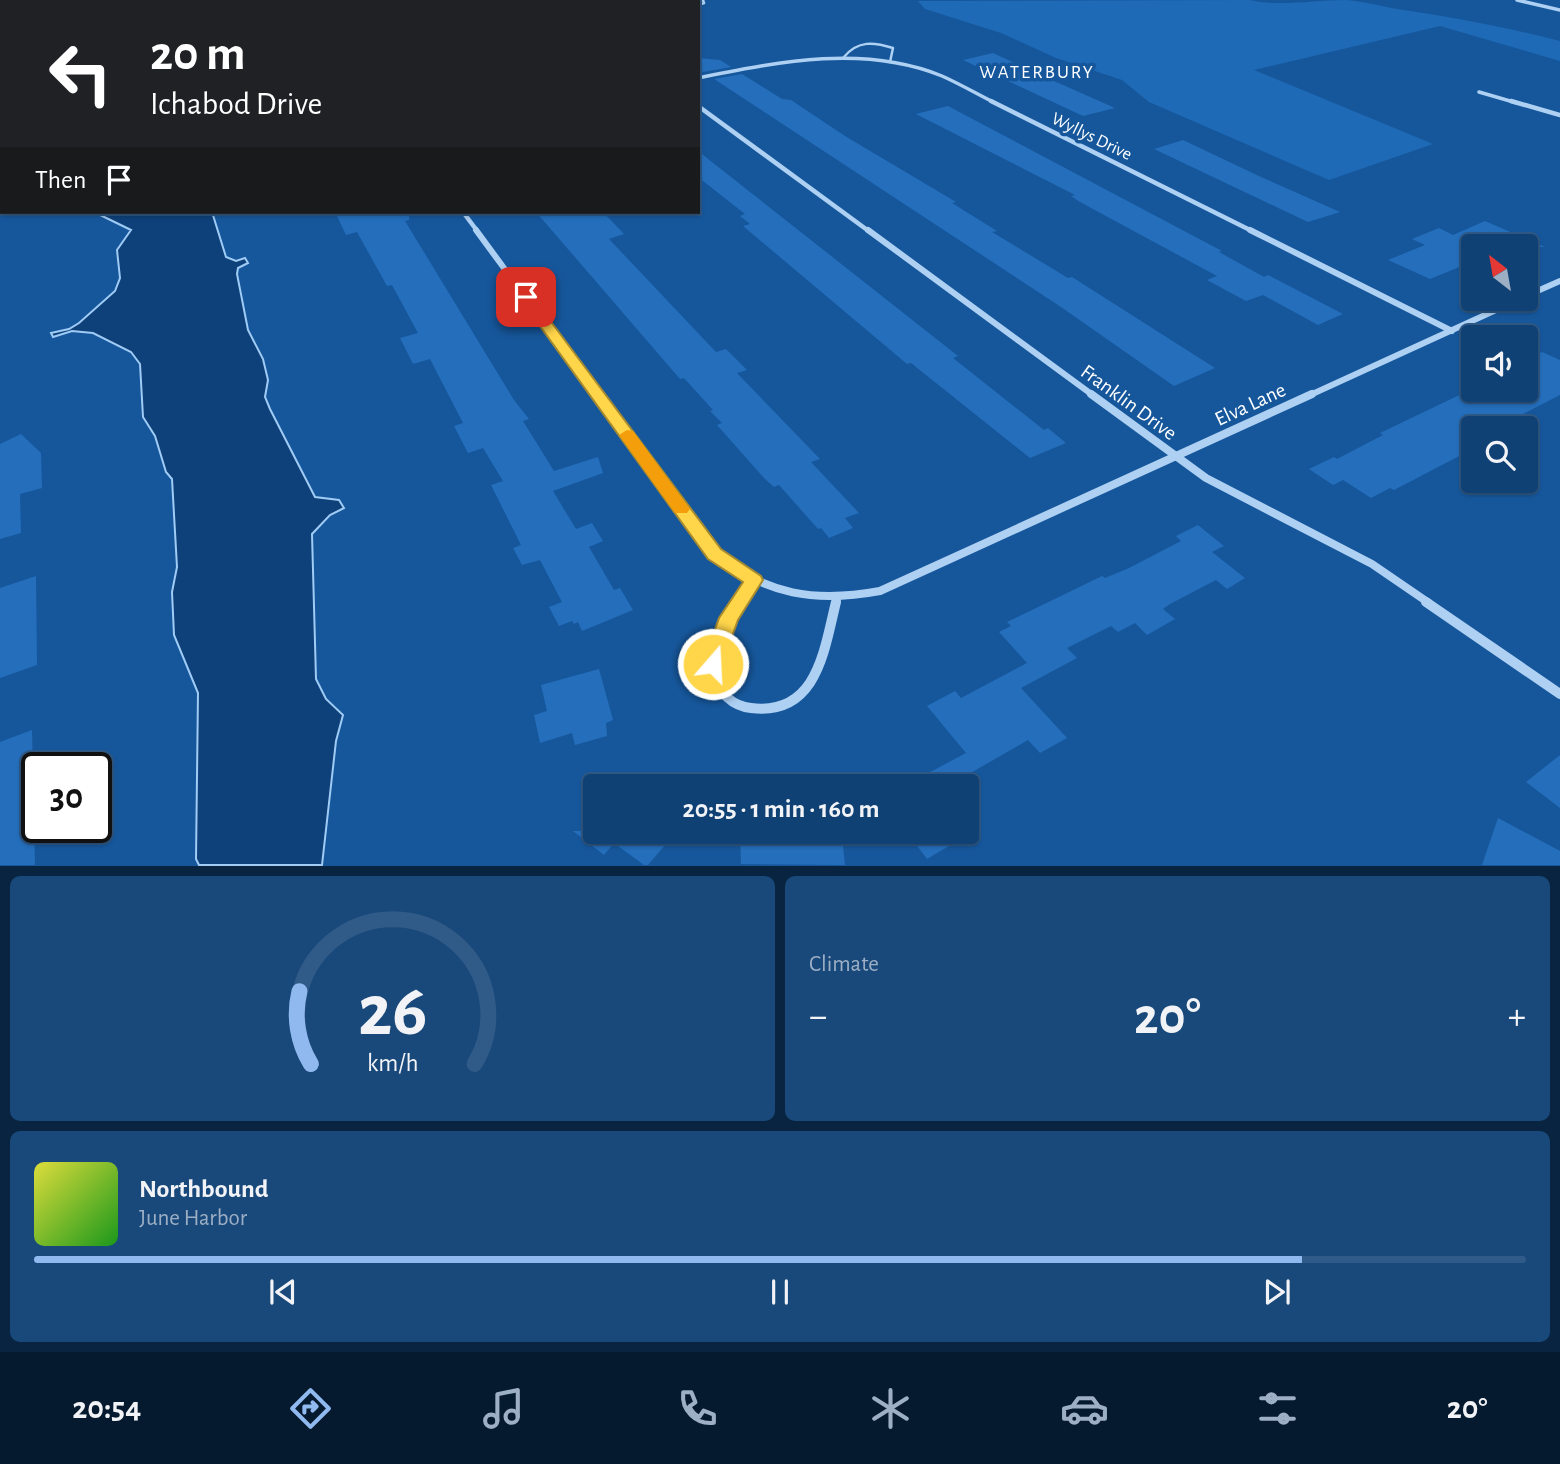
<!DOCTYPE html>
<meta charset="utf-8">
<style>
:root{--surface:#104175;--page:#19487a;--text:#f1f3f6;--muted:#9cafc5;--line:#305a87;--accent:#90b9f0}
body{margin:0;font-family:"Alegreya Sans",sans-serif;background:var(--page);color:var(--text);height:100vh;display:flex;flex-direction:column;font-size:26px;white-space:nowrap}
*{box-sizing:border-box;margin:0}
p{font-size:23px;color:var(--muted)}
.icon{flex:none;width:38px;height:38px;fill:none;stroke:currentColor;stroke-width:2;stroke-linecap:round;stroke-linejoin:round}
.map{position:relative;height:866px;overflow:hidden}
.drawer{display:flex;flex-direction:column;gap:10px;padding:10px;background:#092440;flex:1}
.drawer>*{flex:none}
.guide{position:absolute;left:0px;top:0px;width:700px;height:214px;box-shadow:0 2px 5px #0004,0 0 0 2px var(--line);background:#202124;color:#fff;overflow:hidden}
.needle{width:46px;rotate:329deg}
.fabs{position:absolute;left:1461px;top:234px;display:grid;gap:14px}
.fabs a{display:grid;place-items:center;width:77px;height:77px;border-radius:7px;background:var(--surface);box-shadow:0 2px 5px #0004,0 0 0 2px var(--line);font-size:35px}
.speed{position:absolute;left:21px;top:752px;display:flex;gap:14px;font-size:35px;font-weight:700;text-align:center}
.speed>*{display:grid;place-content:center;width:91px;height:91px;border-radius:50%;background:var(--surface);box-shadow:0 2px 5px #0004,0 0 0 2px var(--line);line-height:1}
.speed .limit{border:4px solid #111;border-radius:10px;background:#fff;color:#111}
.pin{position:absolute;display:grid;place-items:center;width:60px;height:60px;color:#fff;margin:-30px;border-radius:14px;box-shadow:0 4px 10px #0006}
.me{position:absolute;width:77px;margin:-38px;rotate:19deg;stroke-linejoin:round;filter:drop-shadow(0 0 5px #0008)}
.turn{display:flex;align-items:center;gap:24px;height:147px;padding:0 35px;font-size:32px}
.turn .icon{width:91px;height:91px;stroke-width:2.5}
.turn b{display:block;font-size:49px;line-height:60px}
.then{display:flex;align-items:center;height:66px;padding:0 35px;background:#0003;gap:14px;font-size:26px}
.big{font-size:52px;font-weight:600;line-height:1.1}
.drawer .card{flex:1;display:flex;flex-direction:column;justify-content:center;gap:10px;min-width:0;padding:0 24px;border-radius:10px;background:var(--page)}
.drawer .dial{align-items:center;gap:0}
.dial svg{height:182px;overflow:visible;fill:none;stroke:var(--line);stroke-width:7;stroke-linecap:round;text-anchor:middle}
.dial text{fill:var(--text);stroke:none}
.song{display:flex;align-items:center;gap:21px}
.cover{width:84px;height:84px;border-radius:10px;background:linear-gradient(135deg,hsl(60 70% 55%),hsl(120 70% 35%))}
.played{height:7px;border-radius:4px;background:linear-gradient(90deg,var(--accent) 85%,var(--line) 85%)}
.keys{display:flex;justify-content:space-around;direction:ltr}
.heat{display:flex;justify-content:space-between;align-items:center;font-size:38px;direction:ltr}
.drawer .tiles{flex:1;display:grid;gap:10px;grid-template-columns:1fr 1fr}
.card:last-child{grid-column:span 2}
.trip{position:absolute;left:583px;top:774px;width:396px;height:70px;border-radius:7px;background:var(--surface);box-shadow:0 2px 5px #0004,0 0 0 2px var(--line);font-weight:600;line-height:70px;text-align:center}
.menu{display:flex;height:112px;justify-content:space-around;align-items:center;background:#061a2f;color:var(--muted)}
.menu .icon{width:49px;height:49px}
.menu .current{color:var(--accent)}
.menu b{font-size:32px;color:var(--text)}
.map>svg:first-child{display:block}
.green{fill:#1e6ab6}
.water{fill:#0e4179;stroke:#9fcbf5;stroke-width:2}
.building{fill:#246ebb}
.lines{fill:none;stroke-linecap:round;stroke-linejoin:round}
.service{stroke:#add0f3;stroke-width:2.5}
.minor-far4{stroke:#add0f3;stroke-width:3.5}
.minor-far3{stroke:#add0f3;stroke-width:4.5}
.minor-far2{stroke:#add0f3;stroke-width:6}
.minor-far1{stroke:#add0f3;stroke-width:8}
.minor{stroke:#add0f3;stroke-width:10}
.route{fill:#ffd54a;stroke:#a68a30;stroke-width:2}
.slow{fill:#f59e0b}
.labels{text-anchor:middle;stroke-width:7;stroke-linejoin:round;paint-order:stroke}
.far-street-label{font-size:18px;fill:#fff;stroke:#16579c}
.far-neighbourhood-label{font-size:19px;letter-spacing:2px;fill:#fff;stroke:#16579c}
.street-label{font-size:21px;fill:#fff;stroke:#16579c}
</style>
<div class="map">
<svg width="1560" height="866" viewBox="0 0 1560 866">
<rect width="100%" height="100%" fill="#16579c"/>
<path class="green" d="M1249,0C1282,7 1312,0 1345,0C1362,1 1380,6 1397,9C1452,17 1506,27 1560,41V61L1440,26L1254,70L1433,144L1329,180L1149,102L1122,80L1056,58L1001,33L925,9L918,1Z"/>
<polygon class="water" points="94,212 212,212 226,257 236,261 245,258 248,263 238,268 237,274 248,330 263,359 268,380 265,397 270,409 315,497 339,500 344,508 330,515 312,534 316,679 326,699 343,715 336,741 322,865 199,865 196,859 198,693 174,635 172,592 177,567 172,479 166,472 155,436 143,417 140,364 131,352 93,333 72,331 53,337 51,333 69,329 79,323 115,291 120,278 117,250 131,230"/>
<g class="building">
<polygon points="993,53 1045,77 1115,108 1083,116 963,60"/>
<polygon points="698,58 720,60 731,67 703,72 698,69"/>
<polygon points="742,74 782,99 791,100 845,136 956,202 952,203 997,231 992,232 1068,278 1072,277 1215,368 1174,386 1061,307 714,79"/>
<polygon points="948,106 1222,251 1219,252 1264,277 1268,275 1343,314 1318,325 1263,295 1246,301 1207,280 1217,276 1080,202 1071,196 1075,195 916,114"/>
<polygon points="1183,140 1261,177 1340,212 1308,222 1154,149"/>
<polygon points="698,151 958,356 953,358 1044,430 1048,428 1066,443 1030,458 911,363 907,364 743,226 750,224 740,216 745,214 698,177"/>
<polygon points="346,212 409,212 409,220 405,221 514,400 529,419 523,421 554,471 598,457 603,473 553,491 576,529 592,523 603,541 589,547 614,590 620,588 633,610 582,631 578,622 574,624 572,621 559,626 549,607 562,602 540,560 522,565 513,548 521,545 491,485 503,481 483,448 468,453 454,426 463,423 430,359 413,364 400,338 418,333 392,285 387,286 357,232 346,235 337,216 348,214"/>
<polygon points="536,212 603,212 624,234 609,239 716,352 726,349 747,370 737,373 820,459 811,462 859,513 845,518 853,528 829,538 821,528 818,529 779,485 774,487 765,479 717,425 722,423 710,411 713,410 684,378 680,379"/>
<polygon points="1485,221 1545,247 1474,247 1474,261 1430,279 1388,260 1425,245 1412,239 1439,228 1453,235"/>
<polygon points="1542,352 1560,360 1560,395 1494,429 1474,429 1474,440 1459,448 1467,452 1394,490 1390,488 1371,498 1343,480 1333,485 1309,469 1334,457 1337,459 1383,435 1380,433 1472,389 1526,390 1526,360"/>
<polygon points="21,434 41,453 42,488 20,494 21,533 0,539 0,444"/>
<polygon points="1198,525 1224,546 1212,552 1245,578 1227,589 1216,580 1170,604 1163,609 1175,619 1147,635 1135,623 1118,632 1111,626 1067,648 1077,658 1021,688 1067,738 1040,753 1028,740 948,786 904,786 966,753 927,706 955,691 961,698 1027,663 999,632 1011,626 1007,622 1102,576 1105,578 1129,568 1181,541 1176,536"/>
<polygon points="36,576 37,665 0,678 0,588"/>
<polygon points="599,669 613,720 606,723 607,736 575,745 572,733 540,743 534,715 547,711 541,685"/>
<polygon points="32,730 35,865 0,865 0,742"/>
<polygon points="1560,755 1560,808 1526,782"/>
<polygon points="1498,818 1560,851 1560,865 1482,865"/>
<polygon points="573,831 677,831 648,865 644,865 614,843 604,855"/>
<polygon points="740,831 781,831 781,839 842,836 845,865 741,864"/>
<polygon points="906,831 974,831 927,859"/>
</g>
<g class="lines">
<g class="service">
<polyline points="698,5 704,3 703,0"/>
<path d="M844,57C858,40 874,42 893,48L890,62"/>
</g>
<g class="minor-far4">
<polyline points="1517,0 1560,10"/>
<path d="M698,78C778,62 863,44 942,76C960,84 977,94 995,103"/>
<polyline points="1479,92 1517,103"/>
</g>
<g class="minor-far3">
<polyline points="991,101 1254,232"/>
<polyline points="1511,101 1560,115"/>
<polyline points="698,106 870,232"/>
<polyline points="463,212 478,232"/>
</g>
<g class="minor-far2">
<polyline points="476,230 598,396"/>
<polyline points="868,230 1094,396"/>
<polyline points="1250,230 1452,331"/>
<polyline points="1526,296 1560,281"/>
<polyline points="1308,396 1520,299"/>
</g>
<g class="minor-far1">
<path d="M597,394L714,554C767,595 815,603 880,591L1312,394"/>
<polyline points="1091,394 1206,478 1372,564 1429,603"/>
<polyline points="739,603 754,580"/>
<polyline points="836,603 837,598"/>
</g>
<g class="minor">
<path d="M740,602L729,618L712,674C719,692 732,706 751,708C817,716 824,651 836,602"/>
<polyline points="1426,602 1560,694"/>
</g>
</g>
<polygon class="route" points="526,293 531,295 721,549 761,576 763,580 738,620 720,670 713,672 706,670 703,664 719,618 743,582 708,559 519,297"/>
<polygon class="slow" points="627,430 633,431 687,505 690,509 687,513 675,513 619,435"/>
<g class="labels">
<g class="far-street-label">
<text transform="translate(1092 136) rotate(26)" y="6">Wyllys Drive</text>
</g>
<g class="far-neighbourhood-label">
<text x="1037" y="78">WATERBURY</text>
</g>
<g class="street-label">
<text transform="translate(1129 402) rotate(36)" y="7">Franklin Drive</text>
<text transform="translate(1250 404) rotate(-25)" y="7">Elva Lane</text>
</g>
</g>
</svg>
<div class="fabs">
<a><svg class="needle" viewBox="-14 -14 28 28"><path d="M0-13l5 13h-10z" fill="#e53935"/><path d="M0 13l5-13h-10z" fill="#9cafc5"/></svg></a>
<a><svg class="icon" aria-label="sound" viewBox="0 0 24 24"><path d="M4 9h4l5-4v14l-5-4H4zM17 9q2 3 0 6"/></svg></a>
<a><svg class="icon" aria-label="search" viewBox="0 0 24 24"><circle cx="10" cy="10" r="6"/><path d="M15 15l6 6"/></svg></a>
</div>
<div class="speed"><div class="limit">30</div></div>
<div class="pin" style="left:526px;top:297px;background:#d93025"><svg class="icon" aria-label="arrive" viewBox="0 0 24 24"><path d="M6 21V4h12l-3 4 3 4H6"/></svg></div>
<svg class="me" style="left:713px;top:664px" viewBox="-20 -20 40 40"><circle r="17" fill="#ffd54a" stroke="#fff" stroke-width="3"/><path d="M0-11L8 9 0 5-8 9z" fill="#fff"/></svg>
<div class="trip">20:55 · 1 min · 160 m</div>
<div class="guide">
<div class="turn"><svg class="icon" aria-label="left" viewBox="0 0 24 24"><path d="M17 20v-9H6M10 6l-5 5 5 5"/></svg><div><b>20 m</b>Ichabod Drive</div></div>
<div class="then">Then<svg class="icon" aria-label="arrive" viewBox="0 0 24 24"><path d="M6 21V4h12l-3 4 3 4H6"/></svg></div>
</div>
</div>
<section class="drawer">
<div class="tiles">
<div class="card dial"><svg viewBox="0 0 100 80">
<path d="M14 69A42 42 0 1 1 86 69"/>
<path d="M14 69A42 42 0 0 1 9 37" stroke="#90b9f0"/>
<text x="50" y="56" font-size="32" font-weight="700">26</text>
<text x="50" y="72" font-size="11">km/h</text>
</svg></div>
<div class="card"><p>Climate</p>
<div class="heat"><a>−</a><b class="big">20°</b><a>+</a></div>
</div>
<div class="card">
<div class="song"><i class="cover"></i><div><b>Northbound</b><p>June Harbor</p></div></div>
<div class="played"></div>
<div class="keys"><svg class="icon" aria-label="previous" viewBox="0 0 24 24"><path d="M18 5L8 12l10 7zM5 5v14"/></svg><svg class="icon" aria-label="pause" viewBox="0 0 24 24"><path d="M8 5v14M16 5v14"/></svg><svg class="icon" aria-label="next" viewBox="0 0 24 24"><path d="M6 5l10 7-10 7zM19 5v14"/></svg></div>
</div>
</div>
</section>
<nav class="menu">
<b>20:54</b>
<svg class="icon current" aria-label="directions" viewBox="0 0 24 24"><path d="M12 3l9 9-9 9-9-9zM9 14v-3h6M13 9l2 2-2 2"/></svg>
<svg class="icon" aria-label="music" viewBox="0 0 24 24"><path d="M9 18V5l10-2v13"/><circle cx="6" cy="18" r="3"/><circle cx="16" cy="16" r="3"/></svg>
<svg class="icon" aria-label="phone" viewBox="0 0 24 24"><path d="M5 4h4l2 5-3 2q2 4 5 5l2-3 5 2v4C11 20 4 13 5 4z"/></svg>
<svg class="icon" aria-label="climate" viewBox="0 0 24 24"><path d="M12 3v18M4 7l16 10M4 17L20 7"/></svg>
<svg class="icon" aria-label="car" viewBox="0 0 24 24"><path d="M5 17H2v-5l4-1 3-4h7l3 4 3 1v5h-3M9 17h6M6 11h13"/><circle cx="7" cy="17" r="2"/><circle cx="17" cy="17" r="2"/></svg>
<svg class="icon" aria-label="filters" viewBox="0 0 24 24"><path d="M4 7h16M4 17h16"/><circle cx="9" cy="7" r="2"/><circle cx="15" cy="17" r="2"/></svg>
<b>20°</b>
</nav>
